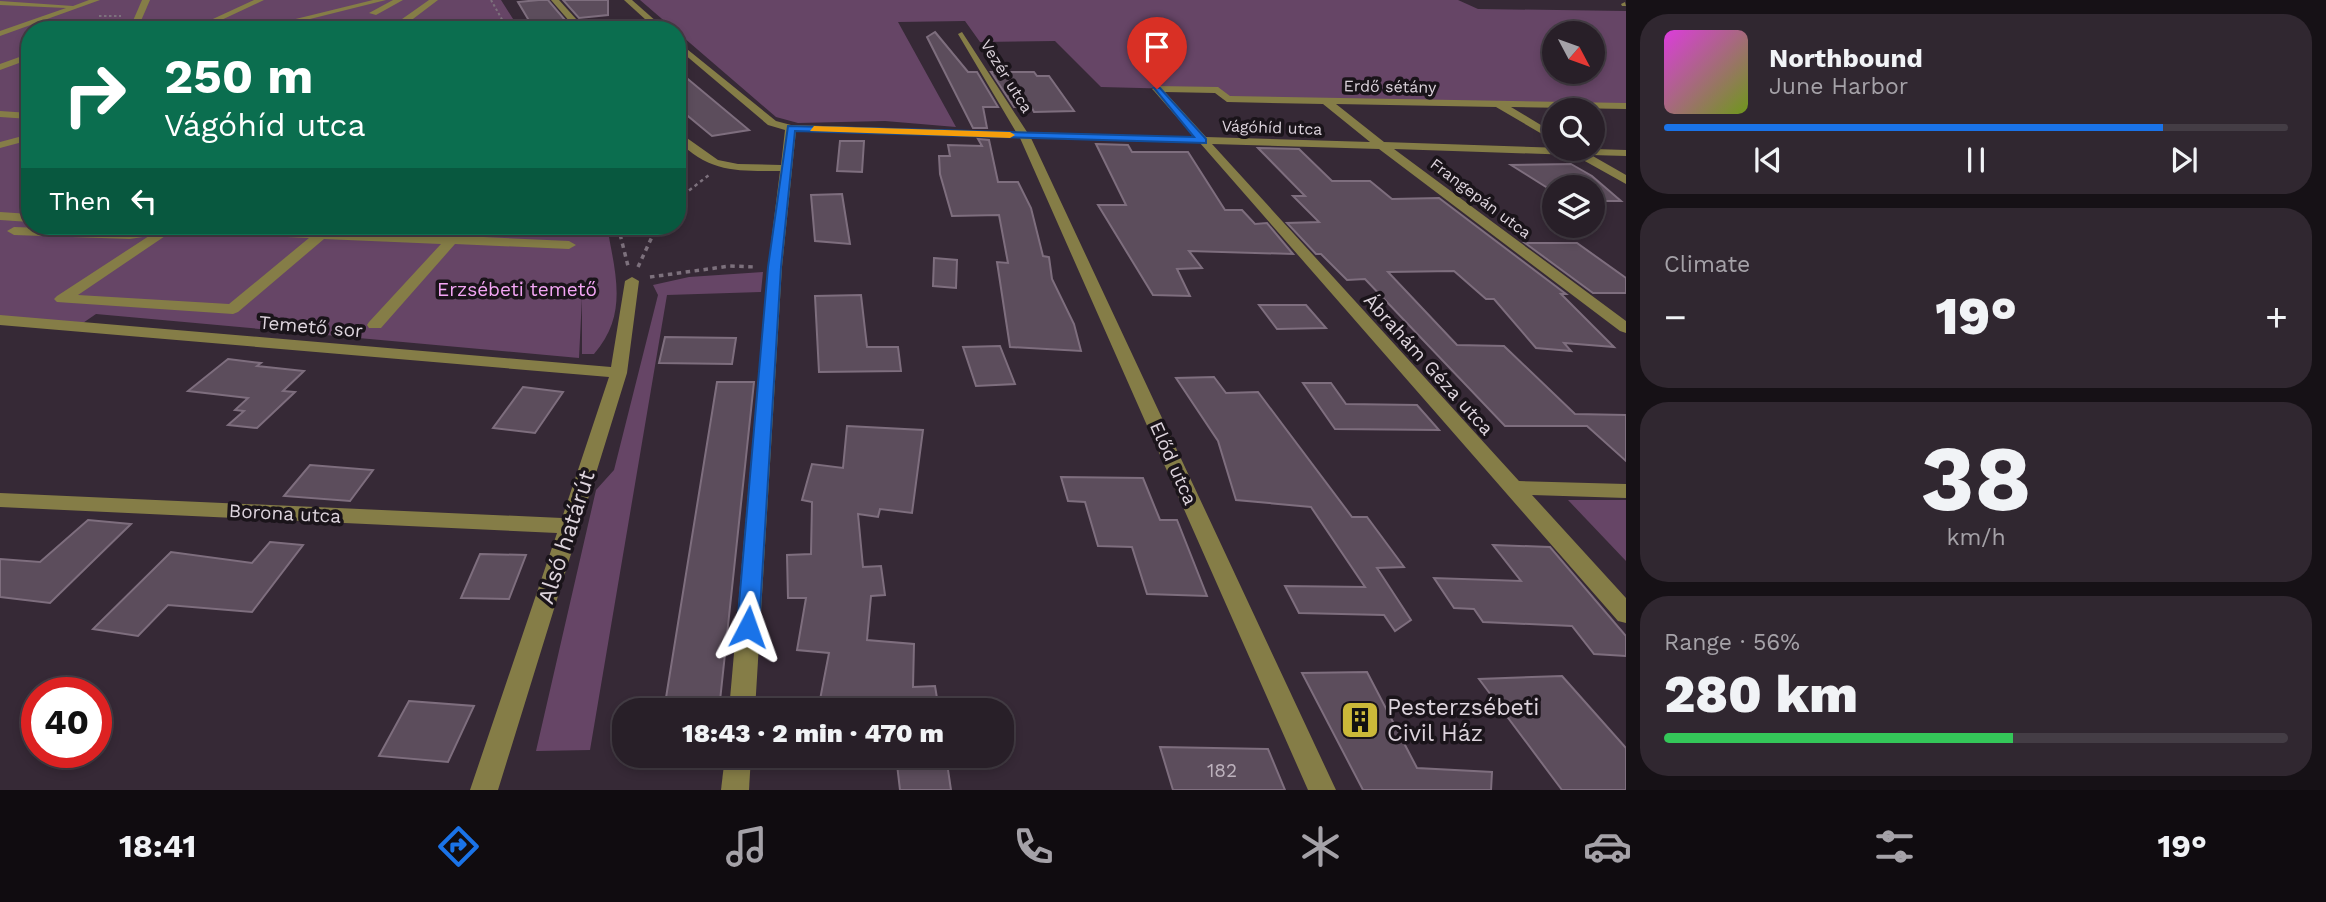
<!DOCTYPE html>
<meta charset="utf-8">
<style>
:root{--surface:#281f28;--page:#302730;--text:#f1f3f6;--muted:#a5a2a8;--line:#443d45;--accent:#1a73e8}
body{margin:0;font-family:"Work Sans",sans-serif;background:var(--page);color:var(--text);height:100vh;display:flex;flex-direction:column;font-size:26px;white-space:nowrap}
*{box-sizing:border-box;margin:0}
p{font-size:23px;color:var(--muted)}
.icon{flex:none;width:38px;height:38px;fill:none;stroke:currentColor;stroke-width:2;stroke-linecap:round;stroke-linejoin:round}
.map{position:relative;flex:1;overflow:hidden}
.drawer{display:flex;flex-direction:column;gap:14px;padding:14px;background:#161116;width:700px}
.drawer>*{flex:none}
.hud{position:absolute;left:21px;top:21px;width:665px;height:214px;border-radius:28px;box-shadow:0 4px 10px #0003,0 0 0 2px var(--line);background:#0b6e4f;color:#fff;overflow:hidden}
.needle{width:46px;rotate:131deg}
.tools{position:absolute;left:1542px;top:21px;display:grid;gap:14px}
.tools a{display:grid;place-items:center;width:63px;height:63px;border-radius:50%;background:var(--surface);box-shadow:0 4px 10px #0003,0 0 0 2px var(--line);font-size:35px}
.speed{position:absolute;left:21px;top:677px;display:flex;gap:14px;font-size:35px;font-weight:700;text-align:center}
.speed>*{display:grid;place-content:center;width:91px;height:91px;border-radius:50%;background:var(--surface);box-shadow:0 4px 10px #0003,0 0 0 2px var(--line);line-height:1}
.speed .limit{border:10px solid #d22;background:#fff;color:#111}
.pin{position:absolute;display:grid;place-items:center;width:60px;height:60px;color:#fff;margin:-72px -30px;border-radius:50% 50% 50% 0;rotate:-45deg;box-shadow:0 0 7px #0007}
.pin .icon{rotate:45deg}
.me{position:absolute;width:77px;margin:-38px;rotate:4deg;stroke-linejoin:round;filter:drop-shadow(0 0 5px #0008)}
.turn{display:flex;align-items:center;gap:24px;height:147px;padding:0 28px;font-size:32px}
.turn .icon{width:91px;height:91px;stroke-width:2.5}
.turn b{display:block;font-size:49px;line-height:60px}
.then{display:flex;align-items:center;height:66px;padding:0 28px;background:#0003;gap:14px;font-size:26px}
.big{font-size:52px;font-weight:800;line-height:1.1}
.drawer .tile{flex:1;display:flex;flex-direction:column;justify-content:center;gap:10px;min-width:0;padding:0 24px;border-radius:28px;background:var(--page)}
.drawer .dial{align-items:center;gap:0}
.dial b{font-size:91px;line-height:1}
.song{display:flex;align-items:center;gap:21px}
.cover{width:84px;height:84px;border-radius:10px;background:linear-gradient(135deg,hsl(300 70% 55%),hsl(80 70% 35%))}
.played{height:7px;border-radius:4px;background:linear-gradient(90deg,var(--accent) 80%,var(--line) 80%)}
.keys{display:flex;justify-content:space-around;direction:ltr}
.heat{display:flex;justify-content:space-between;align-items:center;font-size:38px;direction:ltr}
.charge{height:10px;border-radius:5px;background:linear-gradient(90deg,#34c759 56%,var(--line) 0)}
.trip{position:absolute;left:612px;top:698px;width:402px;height:70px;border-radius:28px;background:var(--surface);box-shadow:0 4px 10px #0003,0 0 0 2px var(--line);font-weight:800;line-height:70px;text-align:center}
.tabs{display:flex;height:112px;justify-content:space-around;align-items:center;background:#100c10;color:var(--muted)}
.tabs .icon{width:49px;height:49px}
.tabs .on{color:var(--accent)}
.tabs b{font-size:32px;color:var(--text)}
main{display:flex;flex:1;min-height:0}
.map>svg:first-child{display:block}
.green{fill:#664566;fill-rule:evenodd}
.building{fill:#5c4d5c;stroke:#7e6e7e;stroke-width:2}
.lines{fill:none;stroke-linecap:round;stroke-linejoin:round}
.path-far2{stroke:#7d717d;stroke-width:2;stroke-dasharray:2.5 2.5;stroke-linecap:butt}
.path-far1{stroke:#7d717d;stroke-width:2.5;stroke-dasharray:3.5 3.5;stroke-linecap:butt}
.path{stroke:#7d717d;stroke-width:3.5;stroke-dasharray:4.5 4.5;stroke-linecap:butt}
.minor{fill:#857d47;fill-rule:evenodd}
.route{fill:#1a73e8;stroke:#114b97;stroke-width:2}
.slow{fill:#f59e0b}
.labels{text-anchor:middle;stroke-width:7;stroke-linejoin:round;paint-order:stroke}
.far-street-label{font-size:16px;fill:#ddd4dd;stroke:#1a141a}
.park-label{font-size:19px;fill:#f4a6f5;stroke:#1a141a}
.street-label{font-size:19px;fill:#ddd4dd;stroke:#1a141a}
.near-number-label{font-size:19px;fill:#bdb2bd}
.near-street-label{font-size:23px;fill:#ddd4dd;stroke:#1a141a}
.near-poi-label{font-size:23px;fill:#ddd4dd;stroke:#1a141a;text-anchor:start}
</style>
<main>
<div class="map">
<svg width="1626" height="790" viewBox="0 0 1626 790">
<rect width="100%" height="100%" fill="#362936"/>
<g class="green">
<path d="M0,0H501L520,30H30V226H572L575,237L573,226H607C615,273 629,314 594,354H582V297L579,358L96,314L80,325L0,317Z"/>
<path d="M640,0H1458L1478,9L1626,11V106L1227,99L1218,90L1101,87L1055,41L980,42L965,21L898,22L956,127L885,121L798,123L776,117ZM1554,33H1592V72H1554Z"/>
<polygon points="763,272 761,292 667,295 590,750 536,751 596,490 614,470 658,295 653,285 689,277"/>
<polygon points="1568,500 1626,500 1626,561"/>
</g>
<g class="building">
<polygon points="539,0 548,0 565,20 531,24 518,2"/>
<polygon points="563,0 608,0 608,15 579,18"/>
<polygon points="935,32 968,72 977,72 998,107 983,107 987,128 973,128 927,37"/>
<polygon points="677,70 749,130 712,136 677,107"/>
<polygon points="991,72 1034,72 1037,76 1049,76 1074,111 1034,112 1031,106 1014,107"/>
<polygon points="978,139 989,140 998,182 1018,182 1031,208 1043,256 1049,257 1052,279 1074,324 1081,351 1010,347 997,262 1008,263 999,215 952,216 940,174 939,156 950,156 948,145 982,146"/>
<polygon points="840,141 864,141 862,172 837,171"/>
<polygon points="1096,144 1128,145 1132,152 1188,152 1225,210 1242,210 1255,224 1267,223 1293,254 1189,251 1202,268 1177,269 1190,296 1153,295 1098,205 1126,205"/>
<polygon points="1258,148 1299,149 1332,181 1370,181 1392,199 1439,198 1566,294 1561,294 1614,347 1564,343 1571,351 1536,348 1494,299 1486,299 1454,271 1388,272 1457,345 1504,346 1575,414 1626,415 1626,461 1587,426 1505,426 1365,279 1347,280 1321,254 1316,254 1287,223 1319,222 1293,196 1305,196"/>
<polygon points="1571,164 1592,176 1621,201 1592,201 1592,187 1554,187 1554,192 1511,165"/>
<polygon points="842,194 850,244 815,241 811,195"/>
<polygon points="1525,243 1577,243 1626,278 1626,293 1593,293"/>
<polygon points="934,258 957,260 956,288 933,286"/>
<polygon points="861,295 867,347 898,347 901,371 819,372 815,296"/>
<polygon points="1259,305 1306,305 1326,328 1277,329"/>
<polygon points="665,337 736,338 732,364 659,363"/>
<polygon points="1000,346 1015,384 976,386 963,347"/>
<polygon points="228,359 261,363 257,366 304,371 283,391 295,392 257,428 228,425 244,411 235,410 248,398 188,391"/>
<polygon points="1214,377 1226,393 1258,392 1352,517 1367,517 1404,567 1377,568 1411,620 1395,631 1384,615 1299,613 1285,586 1365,587 1311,507 1236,500 1218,441 1176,378"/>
<polygon points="717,382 754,382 719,710 664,710"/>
<polygon points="1303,383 1331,383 1346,404 1417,405 1439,430 1335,429"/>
<polygon points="523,387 563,392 535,433 493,428"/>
<polygon points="847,426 923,430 912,513 880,509 878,517 858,514 863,567 881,566 885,595 871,596 867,640 914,644 913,687 935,686 939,710 818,710 829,653 797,650 806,598 788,598 787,555 811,554 812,502 802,500 812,464 843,468"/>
<polygon points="310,465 373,470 350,501 284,496"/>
<polygon points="1061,477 1143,478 1160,520 1177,520 1207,596 1147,594 1132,547 1098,546 1085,502 1068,501"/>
<polygon points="88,520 131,524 50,603 0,597 0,559 40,562"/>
<polygon points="270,542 303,545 252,612 168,605 138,636 93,629 171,552 252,563"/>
<polygon points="1493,545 1550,547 1626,636 1626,656 1594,654 1572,626 1483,622 1474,609 1454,608 1434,578 1521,581"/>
<polygon points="480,554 526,555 509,599 461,598"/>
<polygon points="1367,672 1417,768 1492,772 1491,790 1363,790 1302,673"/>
<polygon points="1562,676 1626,748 1626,790 1562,790 1479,679"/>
<polygon points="409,701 474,706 448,762 379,756"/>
<polygon points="1160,747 1268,749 1285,790 1173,790"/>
<polygon points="896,756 946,756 951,790 900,790"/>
</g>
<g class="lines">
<g class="path-far2">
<polyline points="491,0 508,30"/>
<polyline points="99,16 121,16"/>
</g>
<polyline class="path-far1" points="678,199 709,175"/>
<g class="path">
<polyline points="677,200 680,197"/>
<polyline points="618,226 628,266"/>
<polyline points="638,267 657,226"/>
<polyline points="650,277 730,266 756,267"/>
</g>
<g class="minor">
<polygon points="89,0 100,0 0,36 0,31 66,8 0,5 0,1 73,6"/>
<polygon points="142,0 150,0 137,30 129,30"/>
<polygon points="254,0 264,0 200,30 189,30"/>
<polygon points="373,0 386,0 266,30 251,30"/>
<polygon points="393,0 403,0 376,15 369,13"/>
<polygon points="429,0 438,0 405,25 479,30 397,29 344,25 348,23 395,24"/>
<polygon points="551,0 559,0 586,30 577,30"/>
<polygon points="624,0 632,0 666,30 657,30"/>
<polygon points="1625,2 1626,6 1622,6 1621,4"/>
<polygon points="294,25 339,28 343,30 291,29"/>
<path d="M962,32L1027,132L1194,137L1154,91L1152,89L1157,86L1218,87L1230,96L1626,103V109L1511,107L1554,133V141L1496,107L1336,104L1384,142L1626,150V156L1591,155L1626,175V184L1574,155L1394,149L1626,321V333L1620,331L1379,149L1212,144L1519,481L1626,484V498L1532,495L1626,598V623L1618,621L1200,143L1031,138L1336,790H1308L1020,138L796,131L782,267L755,710H729L768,267L780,171C737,171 710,173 677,140V131L718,160L738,164L781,165L785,130L768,125L677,48V41L776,121L791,125L1016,132L958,34ZM1165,92L1215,93L1227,102L1323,104L1370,142L1206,137Z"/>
<polygon points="25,55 30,55 30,59 0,70 0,64"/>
<polygon points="0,111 30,113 30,119 0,117"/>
<polygon points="30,134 30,140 0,148 0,142"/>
<polygon points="0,212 30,214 30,222 0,220"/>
<path d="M161,226L318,230L326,226L332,231L448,236L457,226H470L462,236L569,241L576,245L569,249L455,244L381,328H369L367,325L369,322L441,244L324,239L238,312L233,314L57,302L54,299L57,296L149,236L130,239L14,235L7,231L14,227L130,231ZM171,232L309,238L229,304L78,295Z"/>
<polygon points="632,277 639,281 627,373 498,790 470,790 557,533 0,507 0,493 562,518 609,377 0,325 0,315 611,367 625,281"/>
<polygon points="725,756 751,756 749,790 721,790"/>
</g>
</g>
<polygon class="route" points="1154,88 1160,88 1206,139 1206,143 795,131 781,267 759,627 756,634 748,636 740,634 737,627 768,267 788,126 1194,137"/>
<polygon class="slow" points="814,126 1010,132 1015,135 1010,138 810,131"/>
<defs>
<g id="building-square" transform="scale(2.0125)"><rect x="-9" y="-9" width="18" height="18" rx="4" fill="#ccb939" stroke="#1a141a"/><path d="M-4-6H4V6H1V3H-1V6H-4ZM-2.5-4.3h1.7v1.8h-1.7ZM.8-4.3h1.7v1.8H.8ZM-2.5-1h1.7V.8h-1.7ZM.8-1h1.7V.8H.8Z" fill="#111"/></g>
</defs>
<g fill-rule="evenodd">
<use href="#building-square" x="1360" y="720"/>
</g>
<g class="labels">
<g class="far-street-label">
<text transform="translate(1007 76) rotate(58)" y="6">Vezér utca</text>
<text transform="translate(1390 86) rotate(1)" y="6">Erdő sétány</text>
<text transform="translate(1272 127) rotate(2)" y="6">Vágóhíd utca</text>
<text transform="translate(1481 198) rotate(37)" y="6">Frangepán utca</text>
</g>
<g class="park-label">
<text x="517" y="296">Erzsébeti temető</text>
</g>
<g class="street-label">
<text transform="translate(311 326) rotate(5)" y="7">Temető sor</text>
<text transform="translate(1429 364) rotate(48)" y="7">Ábrahám Géza utca</text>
<text transform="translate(1174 463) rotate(66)" y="7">Előd utca</text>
<text transform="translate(285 513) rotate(3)" y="7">Borona utca</text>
</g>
<g class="near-number-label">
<text x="1222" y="777">182</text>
</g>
<g class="near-street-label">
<text transform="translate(566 537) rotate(-72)" y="8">Alsó határút</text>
</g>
<g class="near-poi-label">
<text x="1387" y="715">Pesterzsébeti<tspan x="1387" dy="26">Civil Ház</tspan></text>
</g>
</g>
</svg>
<div class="tools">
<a><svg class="needle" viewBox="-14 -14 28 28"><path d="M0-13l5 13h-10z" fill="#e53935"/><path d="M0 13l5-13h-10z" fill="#a5a2a8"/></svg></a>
<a><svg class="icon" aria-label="search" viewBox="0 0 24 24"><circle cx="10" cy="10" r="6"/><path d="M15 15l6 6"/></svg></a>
<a><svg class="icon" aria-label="layers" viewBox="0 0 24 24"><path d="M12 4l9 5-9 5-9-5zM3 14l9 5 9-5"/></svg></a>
</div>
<div class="speed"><div class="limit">40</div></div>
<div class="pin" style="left:1157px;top:89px;background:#d93025"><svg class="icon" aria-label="arrive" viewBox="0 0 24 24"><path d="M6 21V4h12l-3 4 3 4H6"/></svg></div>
<svg class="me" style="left:748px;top:627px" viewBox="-20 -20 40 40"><path d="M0-17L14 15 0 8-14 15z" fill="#1a73e8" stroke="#fff" stroke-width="4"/></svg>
<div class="trip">18:43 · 2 min · 470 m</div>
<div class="hud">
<div class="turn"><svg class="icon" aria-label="right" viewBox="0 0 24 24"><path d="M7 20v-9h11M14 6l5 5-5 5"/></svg><div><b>250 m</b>Vágóhíd utca</div></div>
<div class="then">Then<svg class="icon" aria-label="left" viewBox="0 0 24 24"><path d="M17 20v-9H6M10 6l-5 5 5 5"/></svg></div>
</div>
</div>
<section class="drawer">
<div class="tile">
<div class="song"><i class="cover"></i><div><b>Northbound</b><p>June Harbor</p></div></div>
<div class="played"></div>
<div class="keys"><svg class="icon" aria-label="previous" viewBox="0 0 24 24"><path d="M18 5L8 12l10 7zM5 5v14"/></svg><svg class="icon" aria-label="pause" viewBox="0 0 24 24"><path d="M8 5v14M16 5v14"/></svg><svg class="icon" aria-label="next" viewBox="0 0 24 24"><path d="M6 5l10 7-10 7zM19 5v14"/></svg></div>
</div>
<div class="tile"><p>Climate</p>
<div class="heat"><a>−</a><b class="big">19°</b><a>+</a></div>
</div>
<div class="tile dial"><b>38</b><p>km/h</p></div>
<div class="tile"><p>Range · 56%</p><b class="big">280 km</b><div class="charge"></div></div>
</section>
</main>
<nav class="tabs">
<b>18:41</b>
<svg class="icon on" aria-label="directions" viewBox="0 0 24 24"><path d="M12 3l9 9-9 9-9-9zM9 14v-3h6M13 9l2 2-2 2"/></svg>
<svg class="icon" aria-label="music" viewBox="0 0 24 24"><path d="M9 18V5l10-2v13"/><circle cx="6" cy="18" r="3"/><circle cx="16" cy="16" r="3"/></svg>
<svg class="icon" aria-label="phone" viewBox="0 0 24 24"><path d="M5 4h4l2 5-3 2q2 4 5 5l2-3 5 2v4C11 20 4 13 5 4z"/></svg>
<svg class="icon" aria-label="climate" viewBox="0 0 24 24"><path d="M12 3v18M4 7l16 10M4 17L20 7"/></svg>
<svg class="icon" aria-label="car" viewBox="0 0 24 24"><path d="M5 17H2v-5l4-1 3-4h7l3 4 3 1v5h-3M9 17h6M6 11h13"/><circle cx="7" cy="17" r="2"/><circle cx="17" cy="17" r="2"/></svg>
<svg class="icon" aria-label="filters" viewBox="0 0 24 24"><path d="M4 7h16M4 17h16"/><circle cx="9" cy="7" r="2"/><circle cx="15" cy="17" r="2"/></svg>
<b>19°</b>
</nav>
